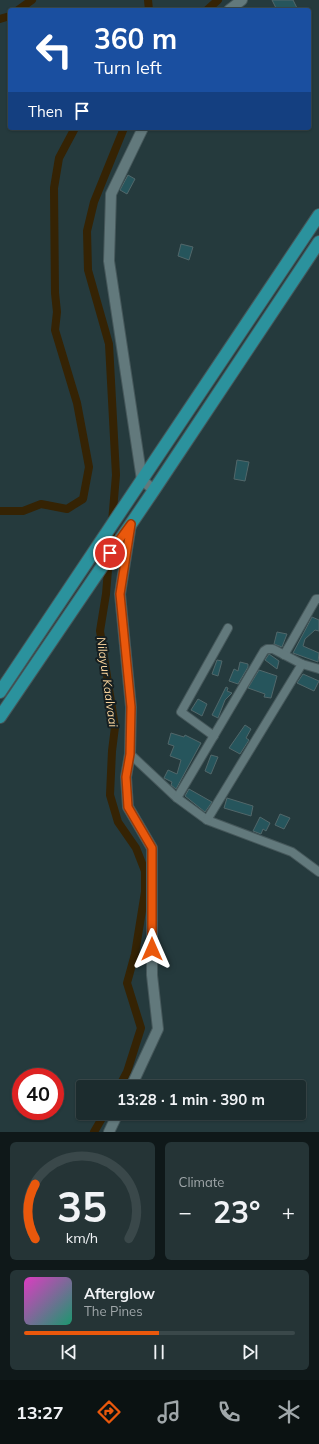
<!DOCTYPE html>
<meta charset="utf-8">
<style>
:root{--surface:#1c2c2e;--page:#253436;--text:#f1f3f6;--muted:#a0a7aa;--line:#3a484a;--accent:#ea580c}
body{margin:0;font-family:Mulish,sans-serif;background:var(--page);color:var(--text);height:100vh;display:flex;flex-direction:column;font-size:15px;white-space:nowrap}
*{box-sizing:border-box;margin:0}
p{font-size:13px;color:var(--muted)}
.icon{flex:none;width:22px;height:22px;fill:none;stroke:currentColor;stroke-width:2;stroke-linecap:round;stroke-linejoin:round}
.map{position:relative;height:1132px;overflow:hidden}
.details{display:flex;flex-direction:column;gap:10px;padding:10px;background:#0f1819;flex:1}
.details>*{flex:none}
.banner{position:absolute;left:8px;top:8px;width:303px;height:122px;border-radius:4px;box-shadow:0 1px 3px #0004,0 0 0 1px var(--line);background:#1a4fa0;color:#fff;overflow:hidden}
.speed{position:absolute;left:12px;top:1068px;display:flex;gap:8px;font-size:20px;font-weight:700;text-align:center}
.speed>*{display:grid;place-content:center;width:52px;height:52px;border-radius:50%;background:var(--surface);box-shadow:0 1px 3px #0004,0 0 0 1px var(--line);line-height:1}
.speed .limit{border:6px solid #d22;background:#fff;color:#111}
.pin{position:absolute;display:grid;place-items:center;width:34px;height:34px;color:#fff;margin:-17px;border:2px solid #fff;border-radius:50%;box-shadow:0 1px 4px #0007}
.me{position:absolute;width:44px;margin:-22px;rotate:0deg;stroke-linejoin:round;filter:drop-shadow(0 0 3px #0008)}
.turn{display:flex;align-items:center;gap:14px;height:84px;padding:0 20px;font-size:18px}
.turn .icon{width:52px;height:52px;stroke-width:2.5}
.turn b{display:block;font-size:28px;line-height:34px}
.then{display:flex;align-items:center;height:38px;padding:0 20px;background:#0003;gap:8px;font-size:15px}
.big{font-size:30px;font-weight:700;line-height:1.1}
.details .widget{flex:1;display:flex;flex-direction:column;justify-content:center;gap:6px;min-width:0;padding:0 14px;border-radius:6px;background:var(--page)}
.details .dial{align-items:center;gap:0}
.dial svg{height:104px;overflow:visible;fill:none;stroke:var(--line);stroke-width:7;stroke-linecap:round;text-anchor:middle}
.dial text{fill:var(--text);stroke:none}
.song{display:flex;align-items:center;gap:12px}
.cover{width:48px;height:48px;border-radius:6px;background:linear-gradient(135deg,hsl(310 70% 55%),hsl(160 70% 35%))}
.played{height:4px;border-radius:2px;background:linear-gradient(90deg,var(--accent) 50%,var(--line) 50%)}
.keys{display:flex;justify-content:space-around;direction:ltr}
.heat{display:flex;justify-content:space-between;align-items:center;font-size:22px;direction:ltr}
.details .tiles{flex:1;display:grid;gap:10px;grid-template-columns:1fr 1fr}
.widget:last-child{grid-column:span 2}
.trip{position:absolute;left:76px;top:1080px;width:230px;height:40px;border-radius:4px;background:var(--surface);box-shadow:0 1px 3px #0004,0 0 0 1px var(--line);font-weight:700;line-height:40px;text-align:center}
.dock{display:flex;height:64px;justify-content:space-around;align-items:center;background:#0b1212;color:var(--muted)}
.dock .icon{width:28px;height:28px}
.dock .current{color:var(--accent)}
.dock b{font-size:18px;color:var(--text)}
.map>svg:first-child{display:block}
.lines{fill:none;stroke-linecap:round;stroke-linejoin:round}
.canal{stroke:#352304;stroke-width:8}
.building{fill:#26555c;stroke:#51676a}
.minor-casing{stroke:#46585b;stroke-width:10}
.tertiary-casing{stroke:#46585b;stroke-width:12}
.trunk-casing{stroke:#46585b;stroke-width:14}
.minor{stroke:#62797c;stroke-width:8}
.tertiary{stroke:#62797c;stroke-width:10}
.trunk{stroke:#2b929d;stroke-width:12}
.route-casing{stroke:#983908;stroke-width:10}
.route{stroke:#ea580c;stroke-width:7}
.labels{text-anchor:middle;stroke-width:4;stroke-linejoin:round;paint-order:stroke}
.water-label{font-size:12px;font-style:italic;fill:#f7d29b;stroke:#161f21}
</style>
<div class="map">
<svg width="319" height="1132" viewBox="0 0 319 1132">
<rect width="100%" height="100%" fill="#253a3d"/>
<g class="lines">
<g class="canal">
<polyline points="148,0 149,10"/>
<polyline points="18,10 32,0"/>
<polyline points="207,10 218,0"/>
<polyline points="0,19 10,16"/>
<polyline points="0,511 23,511 41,504 67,509 83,499 89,467 77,403 55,330 57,312 55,293 54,188 59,158 75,128"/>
<polyline points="119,1087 127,1072 141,1028 127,983 135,954 145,892 145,871 136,848 118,822 110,795 112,751 115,727 100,631 106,594 116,475 109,344 88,270 87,231 94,202 124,128"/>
<polyline points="94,1132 105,1113"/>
</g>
</g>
<g class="building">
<polygon points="272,0 293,0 298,10 277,10"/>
<polygon points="128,175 135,179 127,194 120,190"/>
<polygon points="181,244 193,247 189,260 178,256"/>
<polygon points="237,460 249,462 245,481 234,479"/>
<polygon points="312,617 319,620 319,631 315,630 305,639 303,646 319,653 318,662 293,653"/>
<polygon points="277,632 287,634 282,647 274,644"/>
<polygon points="269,654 279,661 277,669 265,660"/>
<polygon points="217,660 222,661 218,676 212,674"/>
<polygon points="240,662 248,664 248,667 238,684 229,681 234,669 238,671"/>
<polygon points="259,670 277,676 271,698 264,697 265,694 248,688"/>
<polygon points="303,674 319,681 314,691 297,683"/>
<polygon points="226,687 228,688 227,691 232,693 225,700 218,718 212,715"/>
<polygon points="198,699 207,704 202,716 191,710"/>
<polygon points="245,725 251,729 246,738 249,740 240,754 229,748"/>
<polygon points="171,733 184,737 185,735 201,743 176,789 171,785 172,782 164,778 168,770 177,774 181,760 170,756 174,746 168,744"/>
<polygon points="211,755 218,757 211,774 205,771"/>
<polygon points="189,789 212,802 205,812 185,796"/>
<polygon points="227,798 253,806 251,816 224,808"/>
<polygon points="280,814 290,818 284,829 275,825"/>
<polygon points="260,817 270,823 266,831 263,829 261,834 253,831"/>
</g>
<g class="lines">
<g class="minor-casing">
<g id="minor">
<polyline points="284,655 316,599 319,599"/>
<polyline points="214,736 181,712 228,628"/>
<polyline points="130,754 177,798 207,820 292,852 319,872"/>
<polyline points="177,798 264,651 267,649 273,649 302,664 319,669"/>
<polyline points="207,820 302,664"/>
</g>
</g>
<g class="tertiary-casing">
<g id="tertiary">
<polyline points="229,10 242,0"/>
<polyline points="143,128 111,194 109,261 142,480 154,490"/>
<polyline points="131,1087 158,1029 152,975 152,848 128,807 126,777 130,754 131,707 120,594 131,524"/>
<polyline points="109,1132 118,1113"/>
</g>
</g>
<g class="trunk-casing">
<g id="trunk">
<polyline points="0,692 319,215"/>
<polyline points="0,717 154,490 319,242"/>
</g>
</g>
<use href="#minor" class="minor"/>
<use href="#tertiary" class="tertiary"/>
<use href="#trunk" class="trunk"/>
</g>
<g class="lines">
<g class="route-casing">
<polyline id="route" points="110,553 131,524 120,594 131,707 130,754 126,777 128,807 152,848 152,949"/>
</g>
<use href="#route" class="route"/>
</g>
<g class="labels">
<g class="water-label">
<text transform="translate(107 682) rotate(82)" y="4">Nilayur Kaalvaai</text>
</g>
</g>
</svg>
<div class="speed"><div class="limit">40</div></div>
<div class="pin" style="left:110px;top:553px;background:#d93025"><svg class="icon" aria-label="arrive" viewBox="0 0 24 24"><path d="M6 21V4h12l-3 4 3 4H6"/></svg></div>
<svg class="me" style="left:152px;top:949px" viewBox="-20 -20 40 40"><path d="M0-17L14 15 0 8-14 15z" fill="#ea580c" stroke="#fff" stroke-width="4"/></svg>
<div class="trip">13:28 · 1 min · 390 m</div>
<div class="banner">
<div class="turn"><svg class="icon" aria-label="left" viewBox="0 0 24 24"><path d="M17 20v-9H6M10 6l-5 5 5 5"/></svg><div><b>360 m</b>Turn left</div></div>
<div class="then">Then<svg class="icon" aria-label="arrive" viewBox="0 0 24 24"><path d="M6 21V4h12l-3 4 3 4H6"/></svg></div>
</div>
</div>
<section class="details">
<div class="tiles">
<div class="widget dial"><svg viewBox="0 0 100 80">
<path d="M14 69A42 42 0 1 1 86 69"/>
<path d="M14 69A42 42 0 0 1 14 27" stroke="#ea580c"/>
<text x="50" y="56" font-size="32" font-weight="700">35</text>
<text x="50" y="72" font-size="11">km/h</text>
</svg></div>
<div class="widget"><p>Climate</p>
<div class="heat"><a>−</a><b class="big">23°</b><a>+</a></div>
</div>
<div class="widget">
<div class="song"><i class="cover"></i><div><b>Afterglow</b><p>The Pines</p></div></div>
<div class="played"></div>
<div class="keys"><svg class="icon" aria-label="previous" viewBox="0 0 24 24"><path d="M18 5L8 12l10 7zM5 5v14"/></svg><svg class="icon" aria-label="pause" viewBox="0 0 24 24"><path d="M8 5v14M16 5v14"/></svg><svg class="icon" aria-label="next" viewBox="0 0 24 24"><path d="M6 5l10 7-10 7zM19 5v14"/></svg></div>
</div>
</div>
</section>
<nav class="dock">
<b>13:27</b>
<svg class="icon current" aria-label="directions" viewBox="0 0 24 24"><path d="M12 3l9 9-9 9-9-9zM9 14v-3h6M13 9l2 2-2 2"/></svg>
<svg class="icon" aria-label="music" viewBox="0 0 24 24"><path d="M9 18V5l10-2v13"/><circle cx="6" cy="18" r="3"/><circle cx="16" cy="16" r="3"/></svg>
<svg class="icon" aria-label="phone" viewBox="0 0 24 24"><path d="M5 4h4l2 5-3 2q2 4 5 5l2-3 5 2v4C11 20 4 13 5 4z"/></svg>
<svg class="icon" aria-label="climate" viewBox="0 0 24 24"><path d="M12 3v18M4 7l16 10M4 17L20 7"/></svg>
</nav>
